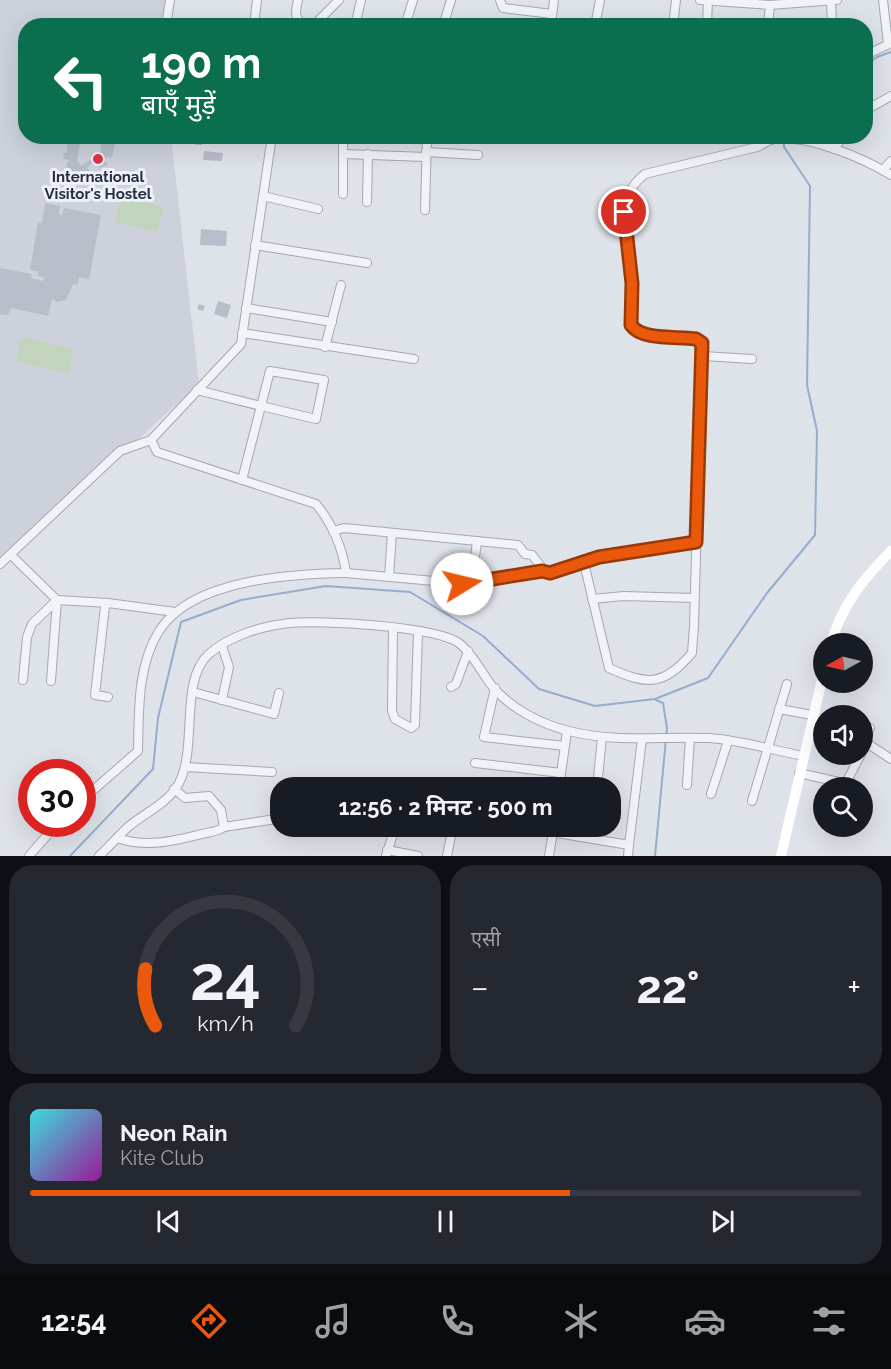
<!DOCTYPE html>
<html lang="hi">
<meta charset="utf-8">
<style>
:root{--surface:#171b24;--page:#242831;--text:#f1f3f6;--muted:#9ea1a6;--line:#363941;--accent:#ea580c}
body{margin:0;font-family:Raleway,"Noto Sans Devanagari",sans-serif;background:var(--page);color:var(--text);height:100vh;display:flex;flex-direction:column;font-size:22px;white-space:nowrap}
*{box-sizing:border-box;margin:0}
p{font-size:20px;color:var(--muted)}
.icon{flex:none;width:33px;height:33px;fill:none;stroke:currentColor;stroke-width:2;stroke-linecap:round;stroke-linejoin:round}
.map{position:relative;height:856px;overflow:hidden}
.sheet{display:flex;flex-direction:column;gap:9px;padding:9px;background:#0d0f14;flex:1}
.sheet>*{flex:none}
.top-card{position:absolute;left:18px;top:18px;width:855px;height:126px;border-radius:24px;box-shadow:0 6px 24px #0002;background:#0b6e4f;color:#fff;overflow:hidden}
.needle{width:39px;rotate:262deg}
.tools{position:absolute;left:813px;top:633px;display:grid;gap:12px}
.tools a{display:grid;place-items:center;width:60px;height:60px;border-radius:50%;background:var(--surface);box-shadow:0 6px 24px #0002;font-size:30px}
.speed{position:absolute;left:18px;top:759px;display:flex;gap:12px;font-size:30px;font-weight:700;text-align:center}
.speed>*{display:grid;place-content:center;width:78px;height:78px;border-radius:50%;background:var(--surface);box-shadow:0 6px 24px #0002;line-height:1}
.speed .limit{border:9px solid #d22;background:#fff;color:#111}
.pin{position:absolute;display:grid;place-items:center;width:51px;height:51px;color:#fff;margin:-26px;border:3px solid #fff;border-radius:50%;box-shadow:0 2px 6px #0007}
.me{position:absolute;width:66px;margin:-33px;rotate:81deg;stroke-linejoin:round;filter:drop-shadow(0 0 4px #0008)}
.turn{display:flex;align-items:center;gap:21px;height:126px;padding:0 24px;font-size:27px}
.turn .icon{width:78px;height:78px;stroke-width:2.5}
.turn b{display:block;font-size:42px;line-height:51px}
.big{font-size:45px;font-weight:700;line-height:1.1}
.sheet .card{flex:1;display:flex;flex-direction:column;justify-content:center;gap:9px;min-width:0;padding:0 21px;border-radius:24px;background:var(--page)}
.sheet .dial{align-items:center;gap:0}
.dial svg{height:156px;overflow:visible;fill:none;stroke:var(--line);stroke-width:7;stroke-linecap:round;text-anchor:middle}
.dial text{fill:var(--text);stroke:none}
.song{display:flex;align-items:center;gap:18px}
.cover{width:72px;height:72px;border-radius:9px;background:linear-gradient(135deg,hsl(180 70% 55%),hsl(300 70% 35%))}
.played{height:6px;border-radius:3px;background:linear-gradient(90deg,var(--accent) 65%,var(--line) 65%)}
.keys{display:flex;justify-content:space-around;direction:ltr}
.heat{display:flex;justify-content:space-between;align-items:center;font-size:33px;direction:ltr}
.sheet .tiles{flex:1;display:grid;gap:9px;grid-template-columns:1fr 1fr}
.card:last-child{grid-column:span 2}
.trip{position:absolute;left:270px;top:777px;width:351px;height:60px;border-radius:24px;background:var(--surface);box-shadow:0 6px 24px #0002;font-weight:700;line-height:60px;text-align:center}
.tab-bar{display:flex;height:96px;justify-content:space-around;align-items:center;background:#090b0e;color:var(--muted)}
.tab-bar .icon{width:42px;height:42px}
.tab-bar .current{color:var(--accent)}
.tab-bar b{font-size:27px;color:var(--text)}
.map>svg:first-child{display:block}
.built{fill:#ccd1db}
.green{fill:#c3d4be}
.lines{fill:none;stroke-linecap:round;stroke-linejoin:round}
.stream{stroke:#95adcd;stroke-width:2}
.building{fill:#b8bdca}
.street-casing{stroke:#a3a8b4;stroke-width:10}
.street{stroke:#f1f3f7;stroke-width:8}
.secondary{stroke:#fff;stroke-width:10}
.route-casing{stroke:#983908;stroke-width:15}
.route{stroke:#ea580c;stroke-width:10}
.poi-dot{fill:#dc3546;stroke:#eef1f7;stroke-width:2}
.labels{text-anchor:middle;stroke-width:6;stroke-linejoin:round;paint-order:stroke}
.poi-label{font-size:15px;font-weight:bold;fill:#252e42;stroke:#eef1f7}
</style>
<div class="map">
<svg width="891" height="856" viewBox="0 0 891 856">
<rect width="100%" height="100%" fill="#dee2e9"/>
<polygon class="built" points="0,0 168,0 165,25 26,26 26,136 171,137 199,384 0,565"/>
<g class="green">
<polygon points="120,196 164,207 157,232 115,222"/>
<polygon points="21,337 74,349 69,374 16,361"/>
</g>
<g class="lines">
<g class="stream">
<polyline points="866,65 877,57 891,52"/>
<polyline points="70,856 153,769 158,718 181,622 241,600 326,586 410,592 483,636 539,689 595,706 655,699 708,678 767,593 815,535 817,431 807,385 810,186 784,147 784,139"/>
<polyline points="655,856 667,728 663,703 656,700"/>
</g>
</g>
<g class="building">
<polygon points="74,136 93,136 80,144 77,161 81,166 100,154 103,136 116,139 112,158 107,157 105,160 108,165 99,168 95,162 87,167 91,173 77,182 71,169 69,170 66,166 69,160 63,159 64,153 67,153 67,139 73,141"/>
<polygon points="196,136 202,136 202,145 195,145"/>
<polygon points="204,151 223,153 222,161 203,160"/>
<polygon points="45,203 60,206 59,215 62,215 64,208 101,215 89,279 79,277 77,285 73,284 66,300 57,302 52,299 48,316 11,308 8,315 0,314 0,268 32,274 31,278 43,281 44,277 38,276 38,271 30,270 38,222 42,223"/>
<polygon points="201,229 227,231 226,246 200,245"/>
<polygon points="218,301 231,305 227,318 214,314"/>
<polygon points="199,304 205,306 203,311 197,309"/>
</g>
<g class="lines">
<g class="street-casing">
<g id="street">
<path d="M298,0C295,13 294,18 305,26"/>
<polyline points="500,0 503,8 552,14"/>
<polyline points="700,0 770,5 837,0"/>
<polyline points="883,0 888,44"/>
<polyline points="831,1 832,26"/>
<polyline points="166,26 170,0"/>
<polyline points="254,26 257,0"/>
<polyline points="313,26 339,0"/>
<polyline points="355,26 361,0"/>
<polyline points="405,26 413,0"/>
<polyline points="443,26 451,0"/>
<polyline points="551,26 554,0"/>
<polyline points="595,26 600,0"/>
<polyline points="673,26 676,0"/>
<polyline points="707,26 708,0"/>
<polyline points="768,26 770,5"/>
<polyline points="866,55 891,43"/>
<polyline points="866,110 891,96"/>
<polyline points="343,136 343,194"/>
<polyline points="834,149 843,136"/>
<polyline points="426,152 478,155"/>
<polyline points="343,154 426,157"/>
<polyline points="883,170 891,161"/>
<polyline points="263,196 318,209"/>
<polyline points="367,202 368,154"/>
<polyline points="425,210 427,136"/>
<polyline points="255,245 367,263"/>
<polyline points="246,308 332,322"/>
<polyline points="242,333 414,359"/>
<polyline points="325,347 341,285"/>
<polyline points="703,356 752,359"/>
<polygon points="270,371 324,380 316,419 261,406"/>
<polyline points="197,390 261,406 242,480"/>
<polyline points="333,531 344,528 518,545 525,554 532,555 546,573 584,563"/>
<path d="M696,542L599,557L584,563L609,668C647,685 663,687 692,653L694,626L702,343L696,339C678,336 642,341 631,325C627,312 632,297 632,283C631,246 609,201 645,174L757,147C762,145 768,140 774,139C807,134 863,158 891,175"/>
<polyline points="11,555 57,600 51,681"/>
<polyline points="0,564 120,451 151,440"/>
<polyline points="346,573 467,584 472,581 477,541"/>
<polyline points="389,577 392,533"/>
<polyline points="472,581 494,580 542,571"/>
<polyline points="592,599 624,596 694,598"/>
<polyline points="393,629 392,711 395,719 411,728 415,725 418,632"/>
<polyline points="222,646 229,667 222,700"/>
<polyline points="23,680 27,637 32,624 57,600 108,603"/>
<polyline points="451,687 456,684 468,651"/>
<polyline points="495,688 484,737 565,746"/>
<polyline points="193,692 274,714 279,693"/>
<polyline points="108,697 95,695 105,606 108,603 175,612"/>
<polyline points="779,709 812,715"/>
<polyline points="865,742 891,759"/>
<polyline points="862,752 870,728"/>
<polyline points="475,763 561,773"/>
<polyline points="185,767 272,772"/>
<polyline points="799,773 843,783 847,781 861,754"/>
<polyline points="687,785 690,738"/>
<polyline points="559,788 567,731"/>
<polyline points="597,788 602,737"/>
<polyline points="711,794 728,741"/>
<path d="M82,800L138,751C139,711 137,667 159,631C192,579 291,574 346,573C343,549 332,523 316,504L157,452L151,440L241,344L272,136"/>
<polyline points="752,801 787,684"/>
<polyline points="515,826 629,845 642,739"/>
<polyline points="224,827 276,819"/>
<path d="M117,838C146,848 173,841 202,834C209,832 218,832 224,827L221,810L209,796L185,798L174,789"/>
<polyline points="593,839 594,826"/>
<polyline points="387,850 418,856"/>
<polyline points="29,856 57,824"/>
<path d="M99,856C109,847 118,836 128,827C144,813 168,804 179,783C198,747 179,680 209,654C229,636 262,626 289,623C321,620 434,626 459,643C474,655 481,672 492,686C511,709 541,724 569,731C615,743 663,736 709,738C741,740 772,750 803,756"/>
<polyline points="386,856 395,828 399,826"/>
<polyline points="447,856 453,826"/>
<polyline points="549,856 554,826"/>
<polyline points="628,856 629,845"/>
</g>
</g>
<use href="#street" class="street"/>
<g class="secondary">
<path d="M831,644C841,606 864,578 891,551"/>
<polyline points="781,856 824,671"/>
</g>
</g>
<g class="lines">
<g class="route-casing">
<path id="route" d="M462,584L542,571L550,573L599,557L696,542L702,343L696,339C678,336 642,341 631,325L632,283L624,212"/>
</g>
<use href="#route" class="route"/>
</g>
<circle class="poi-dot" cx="98" cy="159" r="6"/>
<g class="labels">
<g class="poi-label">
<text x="98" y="182">International<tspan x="98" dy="17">Visitor's Hostel</tspan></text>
</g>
</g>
</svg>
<div class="tools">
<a><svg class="needle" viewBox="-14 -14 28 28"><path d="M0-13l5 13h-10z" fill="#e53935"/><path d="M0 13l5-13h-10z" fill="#9ea1a6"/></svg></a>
<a><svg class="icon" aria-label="sound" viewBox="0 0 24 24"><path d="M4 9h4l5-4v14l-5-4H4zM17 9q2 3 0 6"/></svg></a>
<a><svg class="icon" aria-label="search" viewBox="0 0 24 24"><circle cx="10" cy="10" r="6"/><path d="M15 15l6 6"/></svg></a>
</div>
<div class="speed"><div class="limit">30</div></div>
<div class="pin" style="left:624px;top:212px;background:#d93025"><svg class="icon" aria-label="arrive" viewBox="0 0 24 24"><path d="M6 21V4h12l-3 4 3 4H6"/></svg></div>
<svg class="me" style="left:462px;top:584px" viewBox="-20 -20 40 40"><circle r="19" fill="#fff"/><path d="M0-13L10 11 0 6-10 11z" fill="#ea580c"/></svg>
<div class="trip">12:56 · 2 मिनट · 500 m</div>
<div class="top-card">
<div class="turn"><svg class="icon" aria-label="left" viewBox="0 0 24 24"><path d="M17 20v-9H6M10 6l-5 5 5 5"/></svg><div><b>190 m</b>बाएँ मुड़ें</div></div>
</div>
</div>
<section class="sheet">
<div class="tiles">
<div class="card dial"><svg viewBox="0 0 100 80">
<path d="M14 69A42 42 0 1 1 86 69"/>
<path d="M14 69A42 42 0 0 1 9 40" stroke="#ea580c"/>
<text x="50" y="56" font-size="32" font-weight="700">24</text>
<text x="50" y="72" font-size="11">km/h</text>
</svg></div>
<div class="card"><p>एसी</p>
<div class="heat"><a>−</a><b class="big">22°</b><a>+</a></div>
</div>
<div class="card">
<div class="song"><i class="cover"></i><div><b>Neon Rain</b><p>Kite Club</p></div></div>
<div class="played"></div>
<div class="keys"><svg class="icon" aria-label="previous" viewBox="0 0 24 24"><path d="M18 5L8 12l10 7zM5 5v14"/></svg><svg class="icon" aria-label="pause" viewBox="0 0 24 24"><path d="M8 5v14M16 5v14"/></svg><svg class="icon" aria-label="next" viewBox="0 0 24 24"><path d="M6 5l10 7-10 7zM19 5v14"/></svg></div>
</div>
</div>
</section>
<nav class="tab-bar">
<b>12:54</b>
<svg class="icon current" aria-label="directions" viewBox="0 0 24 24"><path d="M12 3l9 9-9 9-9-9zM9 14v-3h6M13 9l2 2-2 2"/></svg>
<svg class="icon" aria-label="music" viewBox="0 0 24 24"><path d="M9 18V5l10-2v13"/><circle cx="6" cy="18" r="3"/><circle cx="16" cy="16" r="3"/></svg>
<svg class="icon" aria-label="phone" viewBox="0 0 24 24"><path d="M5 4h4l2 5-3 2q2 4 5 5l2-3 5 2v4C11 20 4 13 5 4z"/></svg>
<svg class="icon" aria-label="climate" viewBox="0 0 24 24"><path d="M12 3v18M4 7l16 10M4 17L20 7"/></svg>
<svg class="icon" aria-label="car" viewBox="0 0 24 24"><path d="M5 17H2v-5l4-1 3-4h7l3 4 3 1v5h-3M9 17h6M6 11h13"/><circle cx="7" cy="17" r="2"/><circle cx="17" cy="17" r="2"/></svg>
<svg class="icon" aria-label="filters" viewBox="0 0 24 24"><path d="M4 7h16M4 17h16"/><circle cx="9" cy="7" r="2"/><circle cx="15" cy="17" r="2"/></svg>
</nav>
